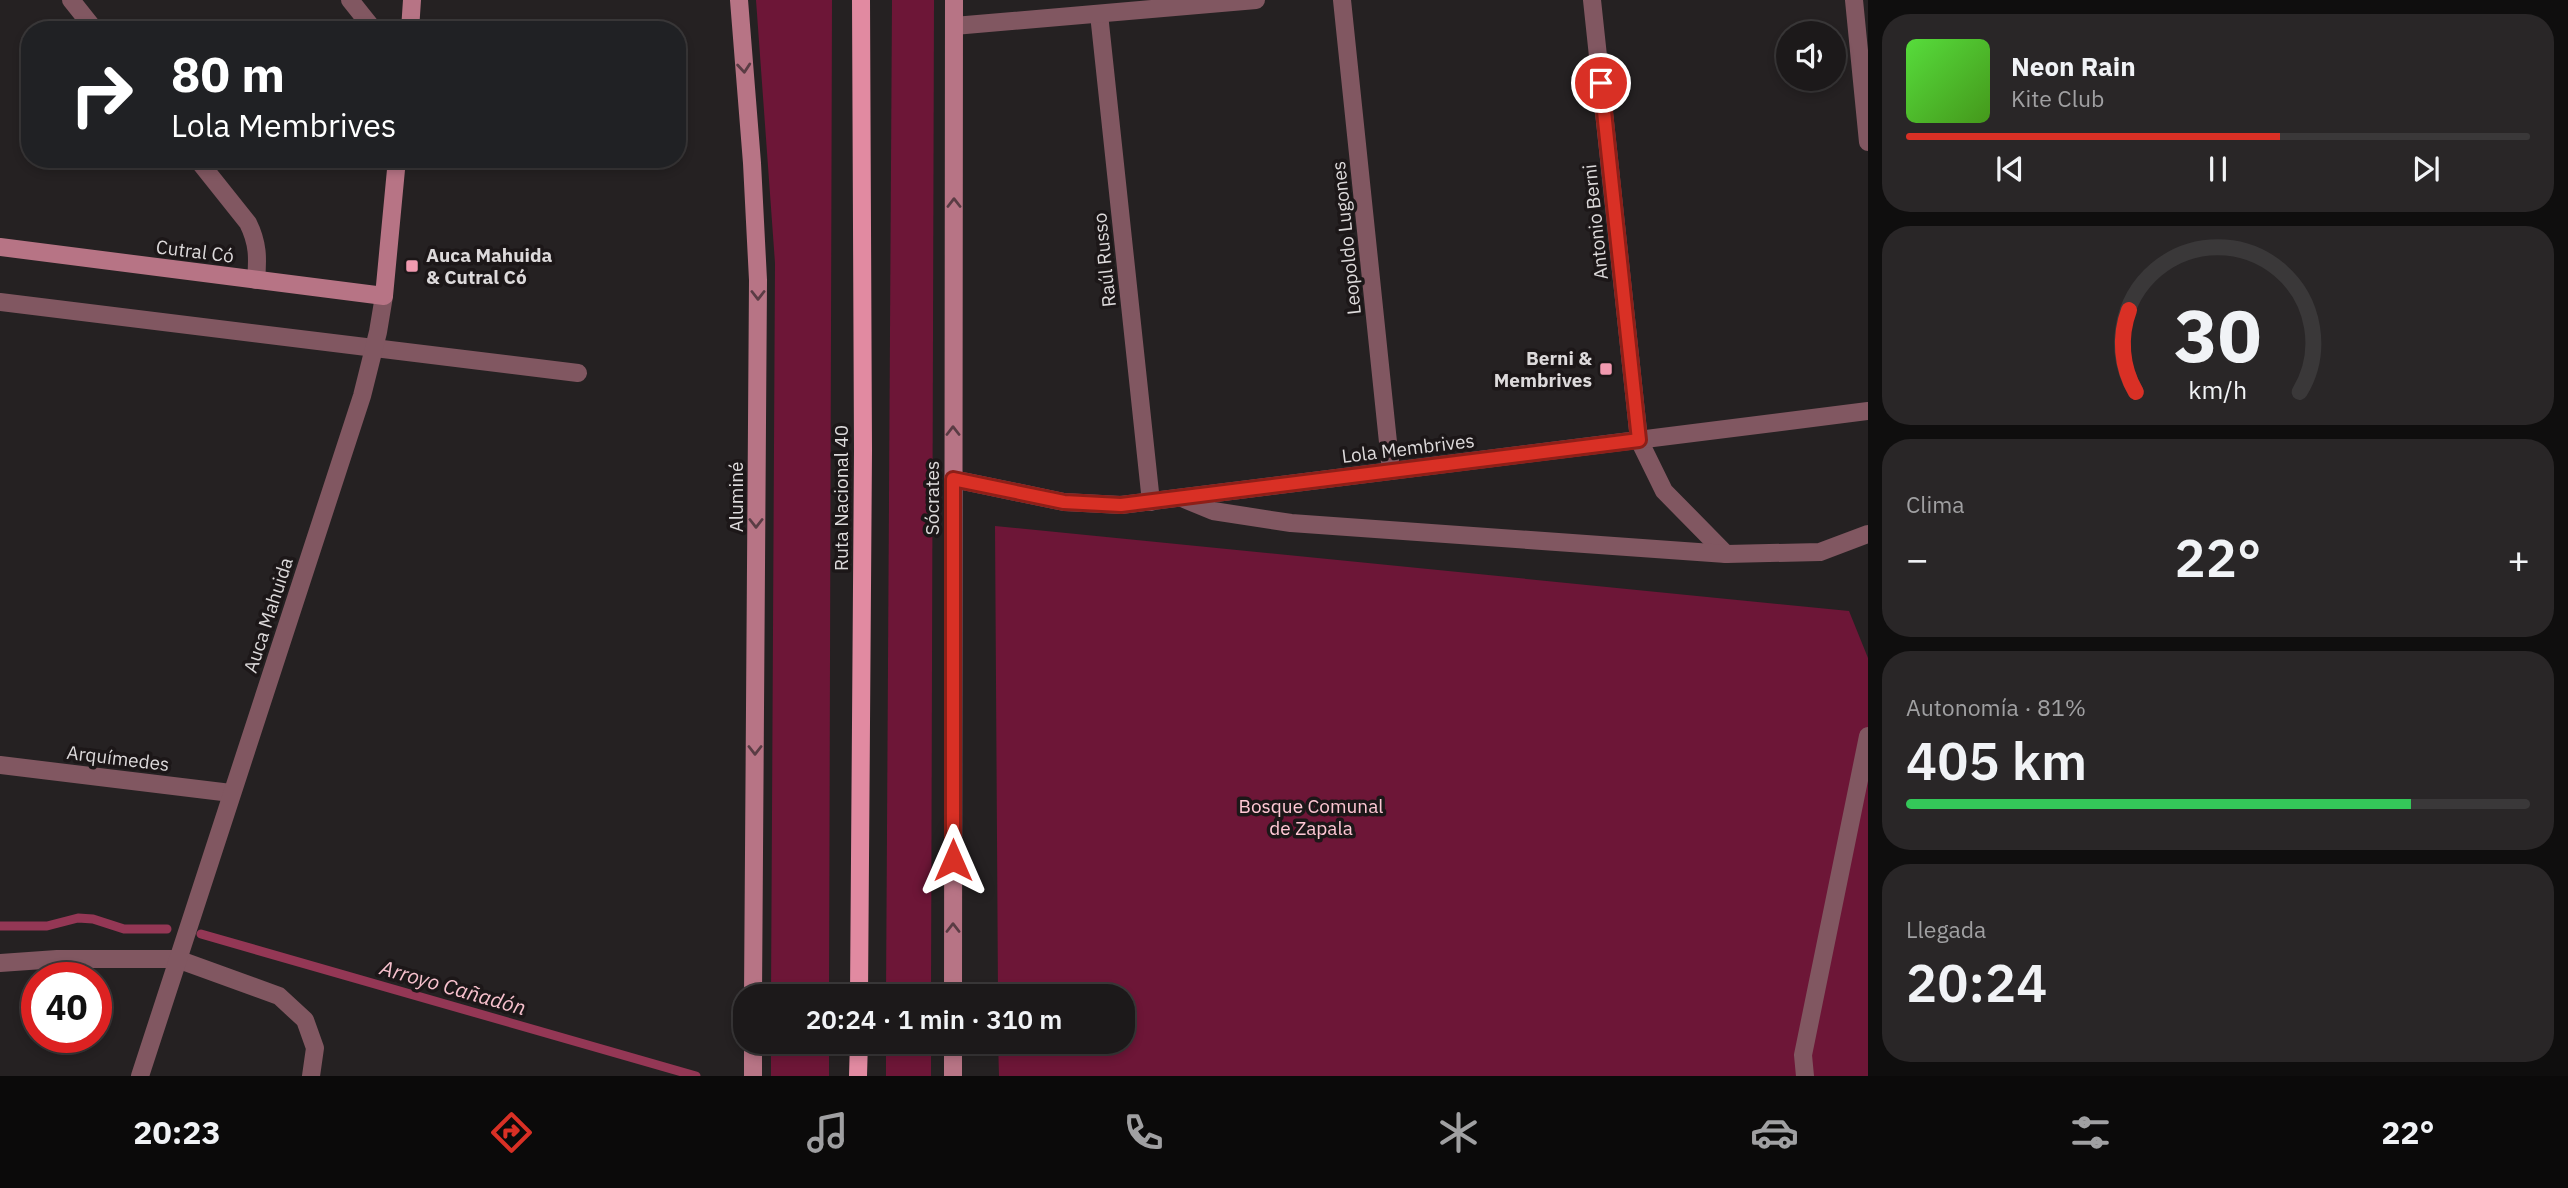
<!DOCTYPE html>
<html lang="es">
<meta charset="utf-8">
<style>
:root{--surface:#1c191a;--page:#292627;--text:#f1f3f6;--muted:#a0a0a2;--line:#3a3839;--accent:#d93025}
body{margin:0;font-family:"IBM Plex Sans",sans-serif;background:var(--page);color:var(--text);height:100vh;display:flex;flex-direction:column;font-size:26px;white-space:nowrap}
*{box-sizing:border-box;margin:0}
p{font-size:23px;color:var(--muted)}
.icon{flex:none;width:38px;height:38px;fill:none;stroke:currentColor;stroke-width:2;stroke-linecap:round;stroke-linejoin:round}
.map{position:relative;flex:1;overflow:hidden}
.details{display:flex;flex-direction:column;gap:14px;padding:14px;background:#0f0e0e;width:700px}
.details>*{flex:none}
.banner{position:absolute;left:21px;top:21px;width:665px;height:147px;border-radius:28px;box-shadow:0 4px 10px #0003,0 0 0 2px var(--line);background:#202124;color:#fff;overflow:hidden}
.tools{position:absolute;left:1776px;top:21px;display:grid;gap:14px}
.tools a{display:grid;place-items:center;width:70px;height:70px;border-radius:50%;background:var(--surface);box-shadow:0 4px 10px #0003,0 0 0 2px var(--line);font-size:35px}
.speed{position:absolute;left:21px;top:962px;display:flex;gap:14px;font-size:35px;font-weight:700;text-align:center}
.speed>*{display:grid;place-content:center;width:91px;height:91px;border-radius:50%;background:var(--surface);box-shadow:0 4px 10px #0003,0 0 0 2px var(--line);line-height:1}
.speed .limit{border:10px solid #d22;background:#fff;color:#111}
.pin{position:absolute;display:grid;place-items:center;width:60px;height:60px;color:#fff;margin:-30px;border:4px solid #fff;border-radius:50%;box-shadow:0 2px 7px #0007}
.me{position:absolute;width:77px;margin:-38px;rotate:0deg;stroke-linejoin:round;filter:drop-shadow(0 0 5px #0008)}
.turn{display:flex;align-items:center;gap:24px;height:147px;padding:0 35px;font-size:32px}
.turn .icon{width:91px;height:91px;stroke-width:2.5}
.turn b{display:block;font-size:49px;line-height:60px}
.big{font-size:52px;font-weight:600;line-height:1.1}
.details .card{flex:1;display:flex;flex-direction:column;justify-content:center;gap:10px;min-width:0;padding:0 24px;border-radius:28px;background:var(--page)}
.details .dial{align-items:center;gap:0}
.dial svg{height:182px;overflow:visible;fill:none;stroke:var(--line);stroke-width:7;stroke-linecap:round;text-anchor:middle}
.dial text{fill:var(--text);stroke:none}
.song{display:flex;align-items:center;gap:21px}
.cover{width:84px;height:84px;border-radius:10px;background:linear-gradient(135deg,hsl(110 70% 55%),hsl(100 70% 35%))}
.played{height:7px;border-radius:4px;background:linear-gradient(90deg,var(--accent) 60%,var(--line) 60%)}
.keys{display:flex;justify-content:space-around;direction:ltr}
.heat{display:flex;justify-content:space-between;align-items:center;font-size:38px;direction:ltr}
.charge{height:10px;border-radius:5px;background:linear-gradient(90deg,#34c759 81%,var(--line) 0)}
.trip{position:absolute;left:733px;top:984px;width:402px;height:70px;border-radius:28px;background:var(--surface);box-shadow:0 4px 10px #0003,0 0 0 2px var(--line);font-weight:600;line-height:70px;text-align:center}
.dock{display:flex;height:112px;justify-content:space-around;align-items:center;background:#0b0a0a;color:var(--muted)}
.dock .icon{width:49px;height:49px}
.dock .active{color:var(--accent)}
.dock b{font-size:32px;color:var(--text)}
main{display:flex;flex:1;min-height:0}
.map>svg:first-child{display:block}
.green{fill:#6d1637}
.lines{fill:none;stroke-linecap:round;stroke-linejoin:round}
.stream{stroke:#943755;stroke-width:9}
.lane{stroke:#815761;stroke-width:18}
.street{stroke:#815761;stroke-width:18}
.secondary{stroke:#b77485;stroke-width:18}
.primary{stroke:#e18aa1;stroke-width:18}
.oneway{stroke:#5a3c44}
.route-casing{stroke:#8d1f18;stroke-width:18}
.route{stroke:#d93025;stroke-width:12}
.poi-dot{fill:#f19ab0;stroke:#1c1718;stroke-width:2.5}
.labels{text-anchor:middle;stroke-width:7;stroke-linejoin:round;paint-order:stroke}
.street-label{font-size:19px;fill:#dddadb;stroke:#1c1718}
.poi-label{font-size:19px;font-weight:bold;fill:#dddadb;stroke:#1c1718;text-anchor:start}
.park-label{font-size:19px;fill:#ffc8d5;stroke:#1c1718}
.water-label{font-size:21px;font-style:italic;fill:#f7c1cd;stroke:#1c1718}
</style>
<main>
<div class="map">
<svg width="1868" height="1076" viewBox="0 0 1868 1076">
<rect width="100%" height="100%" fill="#252122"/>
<g class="green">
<polygon points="756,0 832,0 829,996 771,996 775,263"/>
<polygon points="892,0 934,0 931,996 886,996"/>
<polygon points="995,526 1849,611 1868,658 1868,1076 999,1076 998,1041 1124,1041 1124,996 998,996"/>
<rect x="771" y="1041" width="58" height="35"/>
<rect x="886" y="1041" width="45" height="35"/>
</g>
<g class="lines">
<g class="stream">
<polyline points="0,926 47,926 78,918 93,919 124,929 167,929"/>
<polyline points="201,934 696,1076"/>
</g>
<polyline class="lane" points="0,963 57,959 177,959 279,996 305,1020 315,1048 311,1076"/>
<g class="street">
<polyline points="71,0 95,30"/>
<polyline points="350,0 374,30"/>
<polyline points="1342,0 1391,471"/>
<polyline points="1592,0 1639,440 1664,491 1726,554"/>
<polyline points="1854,0 1868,142"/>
<polyline points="1099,14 1151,502"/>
<polyline points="954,26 1256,0"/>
<path d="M197,159L248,223C258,243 258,258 256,280"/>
<polyline points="0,302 578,373"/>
<polyline points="953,479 1064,502 1121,505 1868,411"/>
<polyline points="1184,499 1213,511 1291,523 1726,554 1820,552 1868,534"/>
<polyline points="0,765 231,793"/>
<polyline points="140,1076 362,396 378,332 384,296"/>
<polyline points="1805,1076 1803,1055 1868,736"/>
</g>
<g class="secondary">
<polyline points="739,0 752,163 758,280 753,996"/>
<polyline points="410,30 412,0"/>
<polyline points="0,247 384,296 397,159"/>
<polyline points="953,996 954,0"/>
<polyline points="753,1076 753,1041"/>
<polyline points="953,1076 953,1041"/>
</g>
<g class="primary">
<polyline points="859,996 863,450 861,0"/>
<polyline points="858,1076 859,1041"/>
</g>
</g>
<defs><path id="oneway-chevron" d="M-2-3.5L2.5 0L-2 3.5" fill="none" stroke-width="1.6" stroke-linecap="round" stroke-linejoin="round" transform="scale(1.75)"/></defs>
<g class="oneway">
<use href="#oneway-chevron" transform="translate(744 68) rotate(85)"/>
<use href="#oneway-chevron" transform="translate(954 203) rotate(-90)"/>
<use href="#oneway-chevron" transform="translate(758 295) rotate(90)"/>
<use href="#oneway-chevron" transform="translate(953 431) rotate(-90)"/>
<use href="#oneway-chevron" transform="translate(756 523) rotate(90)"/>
<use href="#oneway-chevron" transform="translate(755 750) rotate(90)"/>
<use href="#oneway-chevron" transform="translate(953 928) rotate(-90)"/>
</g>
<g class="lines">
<g class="route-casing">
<polyline id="route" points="953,860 953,479 1064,502 1121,505 1639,440 1601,83"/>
</g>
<use href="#route" class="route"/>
</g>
<g class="poi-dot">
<rect x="405" y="259" width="14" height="14" rx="3.5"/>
<rect x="1599" y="362" width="14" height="14" rx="3.5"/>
</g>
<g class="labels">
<g class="street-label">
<text transform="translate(1595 222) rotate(-96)" y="7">Antonio Berni</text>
<text transform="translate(1346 238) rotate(-96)" y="7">Leopoldo Lugones</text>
<text transform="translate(195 251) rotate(7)" y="7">Cutral Có</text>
<text transform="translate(1104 260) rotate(-96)" y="7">Raúl Russo</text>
<text transform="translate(1408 448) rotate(-7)" y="7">Lola Membrives</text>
<text transform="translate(736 497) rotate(-90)" y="7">Aluminé</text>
<text transform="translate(841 498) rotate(-90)" y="7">Ruta Nacional 40</text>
<text transform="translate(932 498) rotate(-90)" y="7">Sócrates</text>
<text transform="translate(268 615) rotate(-72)" y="7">Auca Mahuida</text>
<text transform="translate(118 758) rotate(7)" y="7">Arquímedes</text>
</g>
<g class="poi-label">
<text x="426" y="262">Auca Mahuida<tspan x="426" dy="22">&amp; Cutral Có</tspan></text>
<text x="1592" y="365" text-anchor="end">Berni &amp;<tspan x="1592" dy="22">Membrives</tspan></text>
</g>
<g class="park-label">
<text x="1311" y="813">Bosque Comunal<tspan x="1311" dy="22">de Zapala</tspan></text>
</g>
<g class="water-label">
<text transform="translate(453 988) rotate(16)" y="7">Arroyo Cañadón</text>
</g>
</g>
</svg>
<div class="tools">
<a><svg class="icon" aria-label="sound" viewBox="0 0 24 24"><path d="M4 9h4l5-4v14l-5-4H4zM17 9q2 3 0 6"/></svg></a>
</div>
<div class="speed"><div class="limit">40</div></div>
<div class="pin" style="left:1601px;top:83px;background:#d93025"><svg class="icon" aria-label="arrive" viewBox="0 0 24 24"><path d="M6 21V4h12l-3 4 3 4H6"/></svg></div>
<svg class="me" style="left:953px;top:860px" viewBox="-20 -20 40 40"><path d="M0-17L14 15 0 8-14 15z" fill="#d93025" stroke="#fff" stroke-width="4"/></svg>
<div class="trip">20:24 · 1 min · 310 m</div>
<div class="banner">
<div class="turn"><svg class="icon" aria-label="right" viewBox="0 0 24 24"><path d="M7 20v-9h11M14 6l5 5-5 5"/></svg><div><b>80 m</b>Lola Membrives</div></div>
</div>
</div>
<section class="details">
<div class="card">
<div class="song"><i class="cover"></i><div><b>Neon Rain</b><p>Kite Club</p></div></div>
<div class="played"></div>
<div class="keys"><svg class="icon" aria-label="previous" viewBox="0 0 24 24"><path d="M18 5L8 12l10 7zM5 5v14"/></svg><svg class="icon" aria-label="pause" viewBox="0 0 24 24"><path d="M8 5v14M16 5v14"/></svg><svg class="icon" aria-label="next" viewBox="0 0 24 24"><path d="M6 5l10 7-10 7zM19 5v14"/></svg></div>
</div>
<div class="card dial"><svg viewBox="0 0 100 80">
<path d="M14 69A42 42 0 1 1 86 69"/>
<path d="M14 69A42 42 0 0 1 11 33" stroke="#d93025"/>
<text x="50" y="56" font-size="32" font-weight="700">30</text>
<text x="50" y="72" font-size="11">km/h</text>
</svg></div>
<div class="card"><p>Clima</p>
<div class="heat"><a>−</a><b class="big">22°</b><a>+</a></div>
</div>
<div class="card"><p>Autonomía · 81%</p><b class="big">405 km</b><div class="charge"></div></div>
<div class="card"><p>Llegada</p><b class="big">20:24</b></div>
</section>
</main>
<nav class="dock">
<b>20:23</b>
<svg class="icon active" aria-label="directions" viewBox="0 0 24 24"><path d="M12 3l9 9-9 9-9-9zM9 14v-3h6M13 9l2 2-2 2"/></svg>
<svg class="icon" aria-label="music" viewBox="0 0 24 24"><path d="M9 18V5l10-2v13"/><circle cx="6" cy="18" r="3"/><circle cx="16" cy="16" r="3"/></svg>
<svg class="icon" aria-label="phone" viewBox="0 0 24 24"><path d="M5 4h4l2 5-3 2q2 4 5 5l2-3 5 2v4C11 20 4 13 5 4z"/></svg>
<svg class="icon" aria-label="climate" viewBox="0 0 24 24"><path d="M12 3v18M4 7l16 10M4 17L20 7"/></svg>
<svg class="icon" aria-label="car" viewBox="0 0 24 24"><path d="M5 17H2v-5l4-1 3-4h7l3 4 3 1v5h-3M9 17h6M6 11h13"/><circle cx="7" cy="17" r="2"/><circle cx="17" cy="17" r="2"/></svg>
<svg class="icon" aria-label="filters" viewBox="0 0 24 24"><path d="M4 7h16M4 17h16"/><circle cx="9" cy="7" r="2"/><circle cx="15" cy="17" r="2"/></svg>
<b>22°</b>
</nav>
